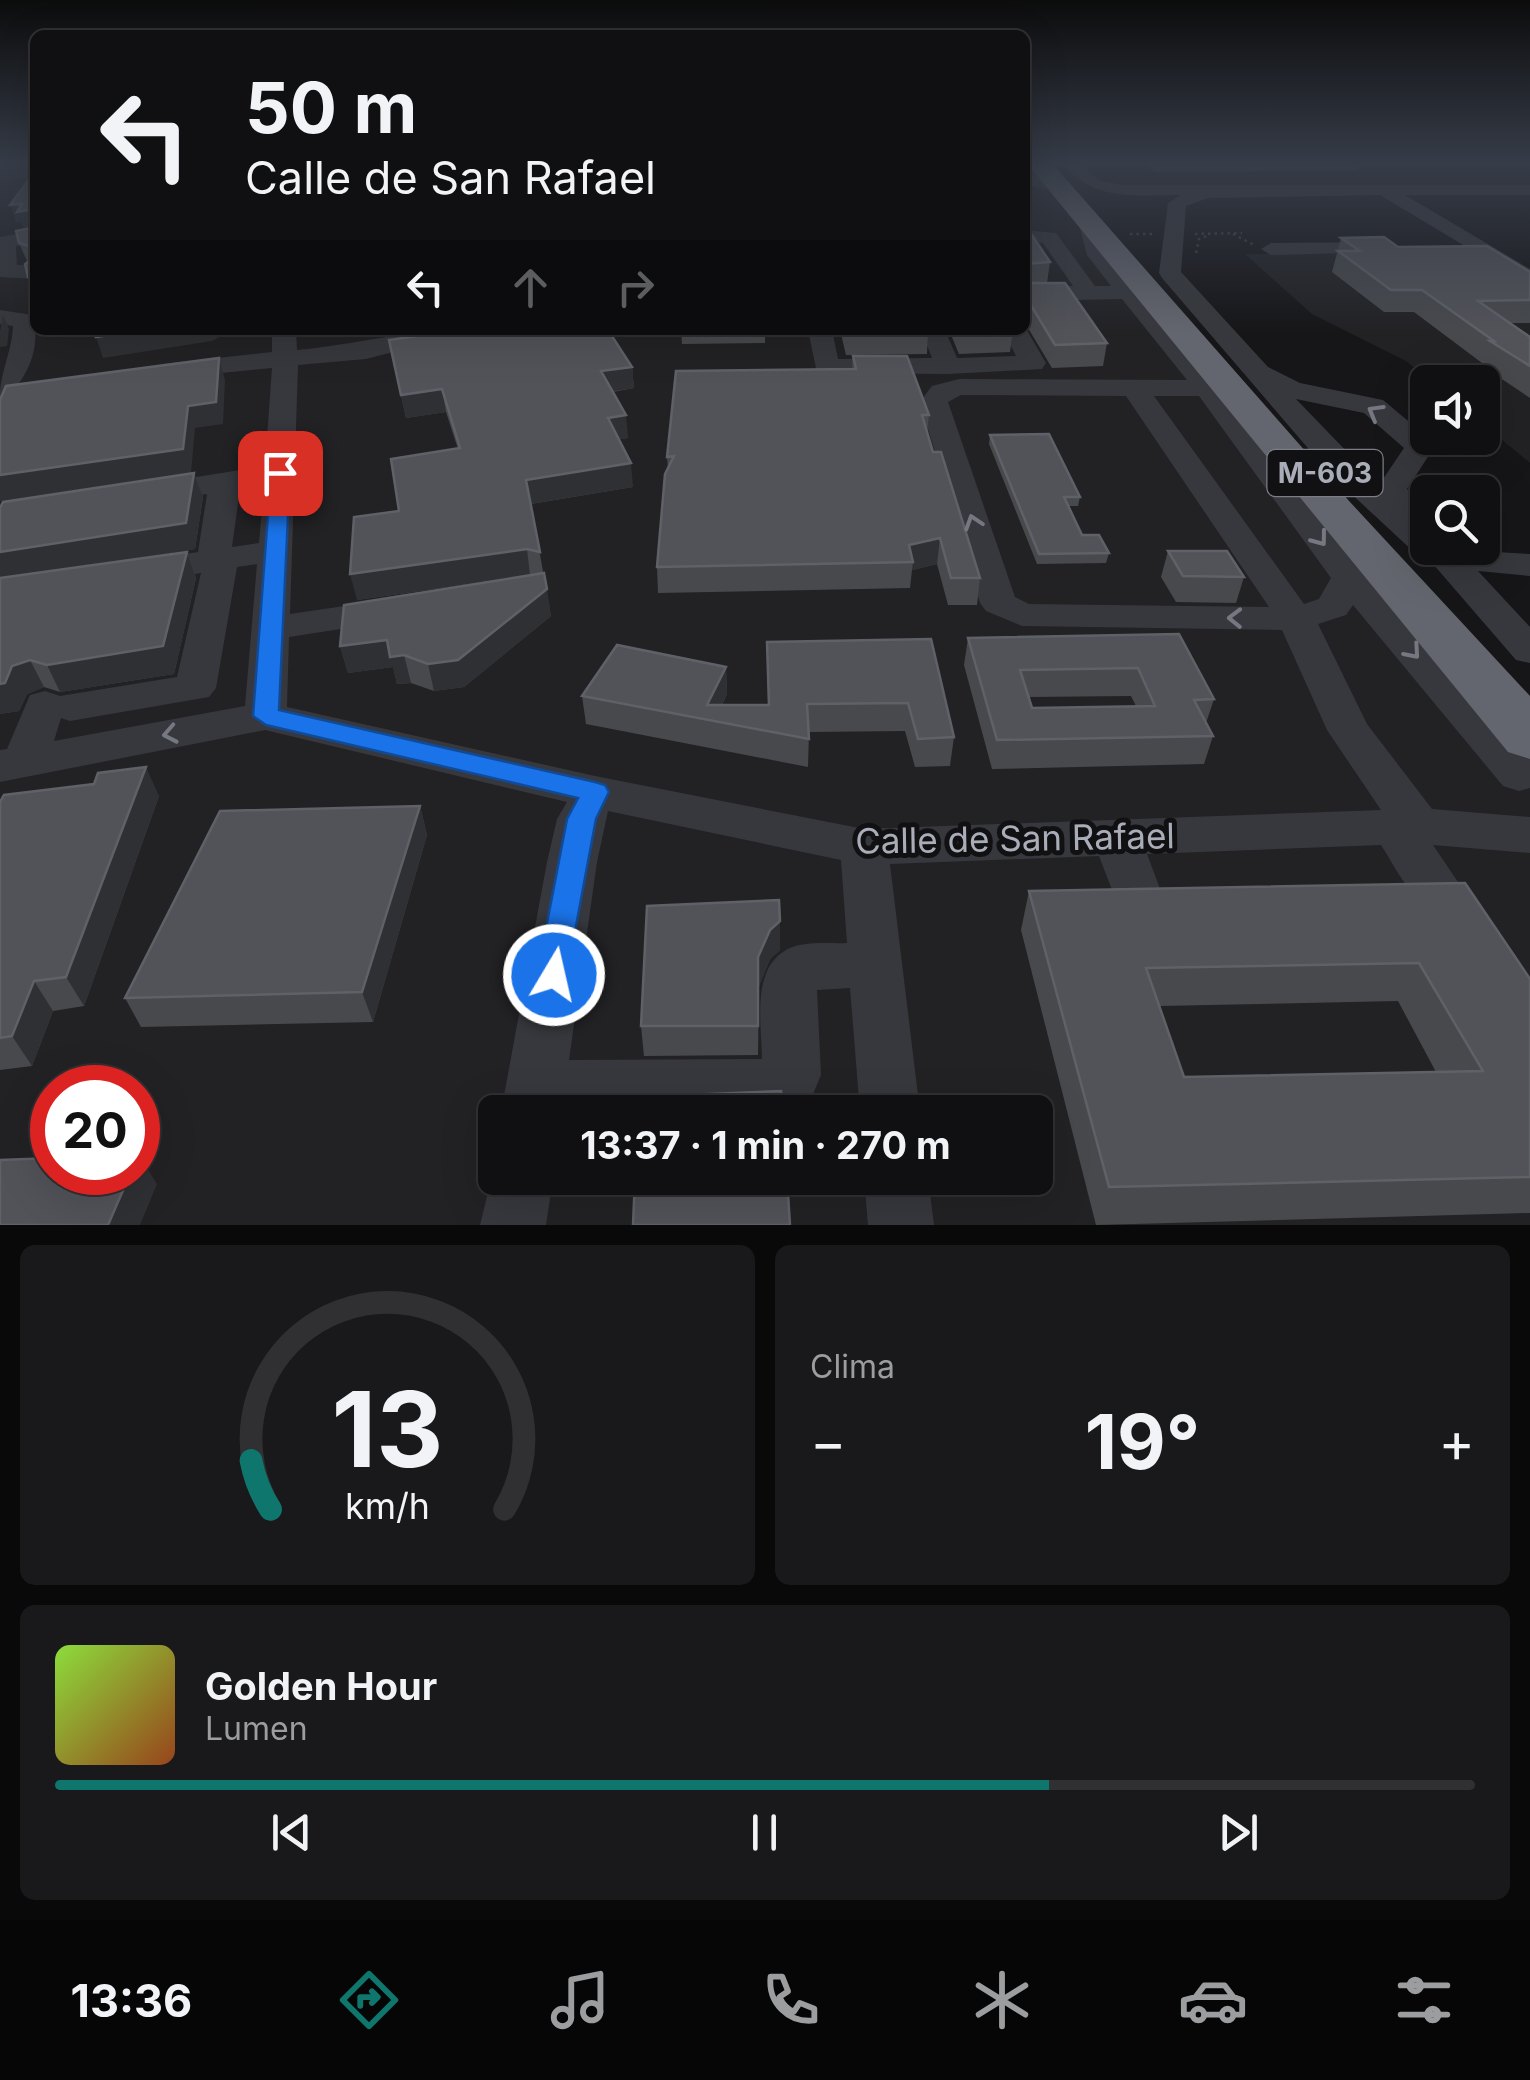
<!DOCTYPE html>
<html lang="es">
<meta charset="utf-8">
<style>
:root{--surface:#101012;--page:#19191b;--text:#f1f3f6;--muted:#9c9d9f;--line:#303032;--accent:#0f766e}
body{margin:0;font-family:Inter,sans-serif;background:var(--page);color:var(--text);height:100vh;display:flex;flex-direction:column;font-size:38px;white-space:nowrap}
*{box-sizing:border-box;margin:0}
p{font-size:32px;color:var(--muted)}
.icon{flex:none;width:55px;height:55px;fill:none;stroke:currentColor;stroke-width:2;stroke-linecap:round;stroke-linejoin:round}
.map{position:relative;height:1225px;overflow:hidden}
.drawer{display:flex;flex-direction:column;gap:20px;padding:20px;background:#09090a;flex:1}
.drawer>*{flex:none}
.banner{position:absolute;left:30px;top:30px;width:1000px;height:305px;border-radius:15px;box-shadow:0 10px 40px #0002,0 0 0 2px var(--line);background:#101012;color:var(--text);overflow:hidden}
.tools{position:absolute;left:1410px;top:365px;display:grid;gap:20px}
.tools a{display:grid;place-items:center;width:90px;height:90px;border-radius:15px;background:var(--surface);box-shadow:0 10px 40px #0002,0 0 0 2px var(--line);font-size:50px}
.speed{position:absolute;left:30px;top:1065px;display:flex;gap:20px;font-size:50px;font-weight:700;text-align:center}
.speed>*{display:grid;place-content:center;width:130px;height:130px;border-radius:50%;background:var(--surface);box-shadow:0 10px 40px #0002,0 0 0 2px var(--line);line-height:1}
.speed .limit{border:15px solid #d22;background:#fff;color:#111}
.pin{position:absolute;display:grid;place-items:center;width:85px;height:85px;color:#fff;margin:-42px;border-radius:20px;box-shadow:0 5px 15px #0006}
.me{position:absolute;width:110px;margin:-55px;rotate:9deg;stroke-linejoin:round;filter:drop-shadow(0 0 8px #0008)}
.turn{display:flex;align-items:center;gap:35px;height:210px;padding:0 50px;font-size:45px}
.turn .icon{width:130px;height:130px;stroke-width:2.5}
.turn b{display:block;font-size:70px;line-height:85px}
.lanes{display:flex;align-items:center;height:95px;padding:0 50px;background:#0003;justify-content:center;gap:50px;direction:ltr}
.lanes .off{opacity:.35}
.big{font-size:75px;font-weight:700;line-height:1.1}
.drawer .card{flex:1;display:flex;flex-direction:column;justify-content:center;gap:15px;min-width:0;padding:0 35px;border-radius:15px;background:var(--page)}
.drawer .dial{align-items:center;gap:0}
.dial svg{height:260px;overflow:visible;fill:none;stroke:var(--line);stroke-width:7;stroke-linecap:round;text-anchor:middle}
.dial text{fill:var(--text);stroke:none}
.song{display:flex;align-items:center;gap:30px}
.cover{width:120px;height:120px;border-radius:15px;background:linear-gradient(135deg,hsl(90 70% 55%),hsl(20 70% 35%))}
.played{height:10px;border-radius:5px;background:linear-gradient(90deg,var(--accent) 70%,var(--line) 70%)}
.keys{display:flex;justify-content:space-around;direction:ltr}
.heat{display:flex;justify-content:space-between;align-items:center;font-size:55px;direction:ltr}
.drawer .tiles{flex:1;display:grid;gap:20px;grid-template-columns:1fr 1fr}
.card:last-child{grid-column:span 2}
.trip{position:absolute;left:478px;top:1095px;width:575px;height:100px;border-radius:15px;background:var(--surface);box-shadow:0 10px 40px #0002,0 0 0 2px var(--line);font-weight:700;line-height:100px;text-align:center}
.menu{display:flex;height:160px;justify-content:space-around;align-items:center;background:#060607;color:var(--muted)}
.menu .icon{width:70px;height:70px}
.menu .active{color:var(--accent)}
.menu b{font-size:45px;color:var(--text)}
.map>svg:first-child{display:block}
.built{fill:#222225;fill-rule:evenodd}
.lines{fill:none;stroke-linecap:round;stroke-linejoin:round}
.path{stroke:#3d3f44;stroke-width:2.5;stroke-dasharray:2.5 4;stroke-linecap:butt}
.minor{fill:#37383d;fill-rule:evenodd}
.highway{fill:#63666e;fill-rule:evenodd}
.wall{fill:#47494d;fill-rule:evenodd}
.shaded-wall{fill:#2f3033}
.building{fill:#525359;stroke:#5f6168;stroke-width:2.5;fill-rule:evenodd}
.oneway{stroke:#757881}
.route{fill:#1a73e8;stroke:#114b97;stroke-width:2.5}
.labels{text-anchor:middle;stroke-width:10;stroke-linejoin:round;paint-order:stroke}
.shield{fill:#111113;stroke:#7b7e86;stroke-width:2.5}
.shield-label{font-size:28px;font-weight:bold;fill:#a8adb8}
.near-street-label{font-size:35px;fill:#a8adb8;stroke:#111113}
</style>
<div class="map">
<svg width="1530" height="1225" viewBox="0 0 1530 1225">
<rect width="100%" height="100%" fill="#161618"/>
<g class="built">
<path d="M0,162H35V330H1025V162H1039L1530,739V1225H0ZM52,1088H138V1172H52ZM495,1112H1035V1178H495Z"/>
<polygon points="1449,253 1530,289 1530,463 1483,424 1482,382 1433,382 1406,361 1312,314 1245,254"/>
</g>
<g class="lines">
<g class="path">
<polyline points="1130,234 1154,234"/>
<polyline points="1195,234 1242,233"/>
<polyline points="1233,234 1254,245"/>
<polyline points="1196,253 1199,239 1207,236"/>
</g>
<g class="minor">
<path d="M1060,162H1078L1099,181L1124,185H1530V195H1405L1530,269V285L1380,195L1208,198L1186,206L1181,272L1268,367L1300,383L1383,400L1431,440L1435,446L1407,489L1428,514V548L1530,554V576L1478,571L1530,627V663L1516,660L1427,557L1416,554L1331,475L1162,278L1159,273L1168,203L1181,195C1132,195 1095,202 1060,162ZM1296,399L1364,413L1404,448L1379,485Z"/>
<polygon points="1025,174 1066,184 1069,188 1060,193 1025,184"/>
<path d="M1088,215L1098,221L1107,254L1205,368L1362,570L1530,758V788L1519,791L1503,786L1353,605L1346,615L1318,624L1367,724L1432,809L1530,817V853L1433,845L1460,885L1453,899C1412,912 1401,875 1381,845L1147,854L1162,894L1155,908L1137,914L1119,908L1099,856L890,864L920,1112H860L850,988L817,990L821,1075L813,1094L779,1112H501L547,862L557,819L567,802L265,730L0,782V750L7,749L30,695L45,691L60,696L177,677L201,573L142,582L129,579L124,571L129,563L198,552L207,494L151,503L140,500L135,493L140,486L265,466L272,368L171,378L158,370L162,364L272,352V330H296L297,350C353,345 406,330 461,330L458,335L366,359L298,365L290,614L392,599L405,602L411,610L405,618L392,621L289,637L287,707L595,776L864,829L1381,810L1327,730L1282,630L1022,626L986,611L980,603L920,402L932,386L959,379L1187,380L1122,299L1025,301V287L1073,286L1043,243L1025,242V230L1056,233L1095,286H1111L1087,255L1078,221ZM961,395L1126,396L1269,607L1029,604L1015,597L948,402ZM1154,396H1199L1331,578L1319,599L1304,604ZM264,485L259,543L232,547L240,489ZM257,564L245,706L54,741L61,718L70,721L209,697L216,688L237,567ZM608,811L841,860L847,943C828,944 799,940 783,952C751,973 762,1027 762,1059L569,1060L597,862Z"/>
<polygon points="35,231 35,243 16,246 17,265 35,265 35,279 0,277 0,237"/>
<polygon points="1385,242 1392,244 1395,248 1392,252 1271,255 1261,249 1271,243"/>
<path d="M0,310L33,315C40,345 32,369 10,395L0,397C0,372 12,352 13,326L0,324Z"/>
<polygon points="1025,327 1046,363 1042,369 948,374 817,373 808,330 832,330 838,359 932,358 921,330 945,330 957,358 1016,356 1003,330 1025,330"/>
<polygon points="495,1164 495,1178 553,1178 546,1225 480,1225"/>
<polygon points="864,1178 928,1178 934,1225 868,1225"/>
</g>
<polygon class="highway" points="1026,162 1051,162 1350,502 1530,696 1530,759 1508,752"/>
</g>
<g class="wall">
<polygon points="0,162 35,162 35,295 28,277 28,262 27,261 19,243 26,229 21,222 16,222 31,177 3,179 0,171"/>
<polygon points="1144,162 1359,162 1357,170 1155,172"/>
<polygon points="1025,225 1050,262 1047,283 1107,343 1103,366 1052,368 1025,323"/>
<polygon points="1341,238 1398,247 1530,272 1530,323 1510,323 1530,337 1530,398 1481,365 1482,363 1414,312 1384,312 1332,272"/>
<polygon points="413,330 632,367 634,388 613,392 628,438 619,439 633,487 531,504 551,616 464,687 434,691 411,683 397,684 393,667 348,673 340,646 518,577 357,600 399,511 458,449 446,412 406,418 389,340 415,337"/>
<polygon points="681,330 765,330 765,343 682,344"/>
<polygon points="840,330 928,330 927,354 846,355"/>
<polygon points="949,330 1013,330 1010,352 959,354"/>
<polygon points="853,356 929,415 927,433 933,452 980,578 977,605 948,605 937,564 912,570 910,588 658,593 657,567 668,469 667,457 852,369"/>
<polygon points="990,435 1080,497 1078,506 1069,506 1082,535 1109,553 1106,563 1037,564 989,444"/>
<polygon points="194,473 203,497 195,549 96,564 187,552 196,578 174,674 60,692 44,687 27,694 19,711 0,714 0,508"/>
<polygon points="1168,551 1244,577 1236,603 1176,602 1161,577"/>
<path d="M1179,634L1214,699L1206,723L1213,736L1204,764L992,769L964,665L968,638ZM1131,696L1136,706L1032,708L1029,697Z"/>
<polygon points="931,639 954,737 950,766 915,767 905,731 809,732 808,767 586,724 582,696 726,667 727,694 722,705 768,705 767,642"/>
<polygon points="159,796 84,1006 53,1011 32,1066 0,1070 0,802"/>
<polygon points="420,806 427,835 373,1022 141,1027 125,998"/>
<path d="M1029,891L1530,979V1213L1096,1225L1021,930ZM1398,1001L1436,1072L1184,1077L1159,1006Z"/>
<polygon points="780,950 770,959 759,986 758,1055 644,1056 641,1026"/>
</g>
<g class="shaded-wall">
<polygon points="18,162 35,162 35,176 3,179 0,171 0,163"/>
<polygon points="22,204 28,210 34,227 24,229 21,222 16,222 10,205"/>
<polygon points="35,275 35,295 28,277"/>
<polygon points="1029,302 1026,323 1025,323 1025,303"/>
<polygon points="3,315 9,329 7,346 0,347 0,331"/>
<polygon points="142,330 228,330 229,332 212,341 103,358 96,337"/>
<polygon points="219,358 225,380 223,424 195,428 191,473 0,501 0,475 188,406"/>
<polygon points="632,367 634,388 603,393 601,371"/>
<polygon points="442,389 446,412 406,418 401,395"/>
<polygon points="626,415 628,438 611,441 608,418"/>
<polygon points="631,463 633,487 530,504 526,480"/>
<polygon points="194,473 203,497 195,549 0,580 0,552"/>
<polygon points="940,538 937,564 912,570 913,562 909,545"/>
<polygon points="527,549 530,575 357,600 350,574"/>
<polygon points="187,552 196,578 174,674 60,692 47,665"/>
<polygon points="547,589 551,616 464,687 434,691 428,664"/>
<polygon points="387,640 404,655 411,683 397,684 393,667 348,673 340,646"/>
<polygon points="30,660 44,687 27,694 19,711 0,714 0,684 12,666"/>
<polygon points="726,667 727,694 714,721 707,705"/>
<polygon points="146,767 159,796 84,1006 66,977"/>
<polygon points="420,806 427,835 373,1022 362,992"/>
<polygon points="780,921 780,950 770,959 759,986 758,1055 758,957 770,930"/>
<polygon points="34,981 53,1011 32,1066 12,1036"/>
<polygon points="139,1155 157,1184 140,1225 108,1225 131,1172 138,1172"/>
</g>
<g class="building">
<polygon points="35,171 35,275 28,277 25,264 31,260 32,247 19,243 16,231 31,228 32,214 28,210 17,212 22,204 10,205"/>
<polygon points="1025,225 1050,262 1025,264 1025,283 1065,283 1107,343 1055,345 1029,302 1025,303"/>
<polygon points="1384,237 1398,247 1487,246 1530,272 1530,300 1478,301 1530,337 1530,366 1490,341 1494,341 1422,290 1391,290 1338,251 1360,251 1341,238"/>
<polygon points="96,330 142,330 96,337"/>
<polygon points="414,330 437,330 438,333 465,330 608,330 632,367 601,371 626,415 608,418 631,463 526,480 540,552 527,549 350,574 354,517 399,511 391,459 460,448 442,389 401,395 389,340 417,336"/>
<polygon points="847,330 928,330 929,332 847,333"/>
<polygon points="961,330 1013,330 962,332"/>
<polygon points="853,356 907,356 929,415 922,415 933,452 941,452 980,578 951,578 940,538 909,545 913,562 657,567 665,474 674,456 667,457 676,371 856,369"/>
<polygon points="219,358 216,402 188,406 183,449 0,475 0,400 6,386"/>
<polygon points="1049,434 1080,497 1064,497 1082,535 1099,535 1109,553 1039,554 990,435"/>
<polygon points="194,473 186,523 0,552 0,508 3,502"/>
<polygon points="1168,551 1227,551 1244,577 1183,576"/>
<polygon points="187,552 163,646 47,665 30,660 12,666 5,683 0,684 0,578"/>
<polygon points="544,573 547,589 458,660 428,664 404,655 390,657 387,640 340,646 344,605"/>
<path d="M1179,634L1214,699L1194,700L1213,736L997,740L968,638ZM1138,668L1155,706L1032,708L1020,670Z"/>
<polygon points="931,639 954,737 918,739 908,703 807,704 809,739 582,696 617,645 726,667 707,705 769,705 767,642"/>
<polygon points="146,767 66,977 34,981 12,1036 0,1038 0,802 4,795 94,784 98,773"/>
<polygon points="420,806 362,992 125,998 220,811"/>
<path d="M1465,883L1530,979V1177L1109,1187L1029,891ZM1419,963L1483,1071L1184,1077L1146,968Z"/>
<polygon points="779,900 780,921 770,930 758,957 758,1026 641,1026 647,906"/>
<polygon points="781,1091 783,1112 638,1112 639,1097"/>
<polygon points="52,1158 52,1172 131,1172 108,1225 0,1225 0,1160"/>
<polygon points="635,1178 787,1178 790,1225 633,1225"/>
</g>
<defs><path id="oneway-chevron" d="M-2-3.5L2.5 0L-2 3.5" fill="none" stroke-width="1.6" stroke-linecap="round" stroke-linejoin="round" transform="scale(2.5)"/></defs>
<g class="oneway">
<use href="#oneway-chevron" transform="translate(1375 412) rotate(-150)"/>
<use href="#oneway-chevron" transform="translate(973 522) rotate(-108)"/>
<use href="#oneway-chevron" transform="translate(1320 539) rotate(53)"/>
<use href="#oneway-chevron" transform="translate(1235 618) rotate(-179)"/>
<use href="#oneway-chevron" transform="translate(1413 652) rotate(49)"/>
<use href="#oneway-chevron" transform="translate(170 734) rotate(169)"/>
</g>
<linearGradient id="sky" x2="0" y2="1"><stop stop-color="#0c0c0d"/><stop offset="0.49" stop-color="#363c48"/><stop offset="1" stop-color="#363c48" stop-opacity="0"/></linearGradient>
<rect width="1530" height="333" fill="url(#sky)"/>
<polygon class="route" points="280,467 290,473 279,710 595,782 605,785 609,792 596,819 565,985 554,989 542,985 537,975 567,819 578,798 266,725 253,716 271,473"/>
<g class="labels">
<rect class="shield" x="1267.5" y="450" width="115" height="46" rx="8"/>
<g class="shield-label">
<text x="1325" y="483">M-603</text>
</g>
<g class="near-street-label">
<text transform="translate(1015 839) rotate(-1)" y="12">Calle de San Rafael</text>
</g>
</g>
</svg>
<div class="tools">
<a><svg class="icon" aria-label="sound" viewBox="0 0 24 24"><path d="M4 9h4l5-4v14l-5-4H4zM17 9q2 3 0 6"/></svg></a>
<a><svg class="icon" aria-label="search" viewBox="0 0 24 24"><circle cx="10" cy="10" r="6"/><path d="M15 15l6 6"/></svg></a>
</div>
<div class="speed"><div class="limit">20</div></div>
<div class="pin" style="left:280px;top:473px;background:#d93025"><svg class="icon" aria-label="arrive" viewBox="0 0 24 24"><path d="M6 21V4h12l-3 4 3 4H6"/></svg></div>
<svg class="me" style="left:554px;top:975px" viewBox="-20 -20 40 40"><circle r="17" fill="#1a73e8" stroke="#fff" stroke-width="3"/><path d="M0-11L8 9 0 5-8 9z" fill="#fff"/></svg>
<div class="trip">13:37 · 1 min · 270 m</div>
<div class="banner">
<div class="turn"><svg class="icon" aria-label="left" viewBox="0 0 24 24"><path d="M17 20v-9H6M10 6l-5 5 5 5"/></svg><div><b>50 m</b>Calle de San Rafael</div></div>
<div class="lanes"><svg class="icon" aria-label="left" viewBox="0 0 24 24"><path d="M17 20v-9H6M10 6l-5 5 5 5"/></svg><svg class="icon off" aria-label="ahead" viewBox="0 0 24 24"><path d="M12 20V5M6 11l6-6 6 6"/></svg><svg class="icon off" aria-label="right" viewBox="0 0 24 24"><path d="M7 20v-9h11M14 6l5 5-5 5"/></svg></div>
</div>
</div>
<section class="drawer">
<div class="tiles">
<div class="card dial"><svg viewBox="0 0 100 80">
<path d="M14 69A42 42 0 1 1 86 69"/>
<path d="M14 69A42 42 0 0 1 8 54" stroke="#0f766e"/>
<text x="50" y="56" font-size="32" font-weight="700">13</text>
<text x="50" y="72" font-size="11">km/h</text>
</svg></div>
<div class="card"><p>Clima</p>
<div class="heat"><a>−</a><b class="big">19°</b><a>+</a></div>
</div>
<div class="card">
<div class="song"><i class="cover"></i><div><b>Golden Hour</b><p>Lumen</p></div></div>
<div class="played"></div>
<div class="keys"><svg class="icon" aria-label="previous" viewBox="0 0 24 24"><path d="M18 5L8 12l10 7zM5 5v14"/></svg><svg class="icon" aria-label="pause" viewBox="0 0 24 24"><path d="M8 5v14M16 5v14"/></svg><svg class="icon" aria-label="next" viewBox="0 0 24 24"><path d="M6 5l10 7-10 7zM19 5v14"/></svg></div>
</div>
</div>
</section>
<nav class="menu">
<b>13:36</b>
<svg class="icon active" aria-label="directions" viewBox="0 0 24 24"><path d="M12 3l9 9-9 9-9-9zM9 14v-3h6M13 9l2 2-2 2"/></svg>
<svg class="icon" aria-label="music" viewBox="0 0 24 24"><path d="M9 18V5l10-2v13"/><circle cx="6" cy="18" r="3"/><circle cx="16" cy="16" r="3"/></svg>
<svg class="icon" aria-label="phone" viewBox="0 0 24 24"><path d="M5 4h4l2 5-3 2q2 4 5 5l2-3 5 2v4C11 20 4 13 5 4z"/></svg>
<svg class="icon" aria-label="climate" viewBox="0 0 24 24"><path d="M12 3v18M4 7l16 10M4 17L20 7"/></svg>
<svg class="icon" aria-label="car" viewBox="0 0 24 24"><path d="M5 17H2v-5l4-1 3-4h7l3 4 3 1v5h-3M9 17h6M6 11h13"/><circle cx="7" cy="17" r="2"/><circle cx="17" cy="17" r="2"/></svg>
<svg class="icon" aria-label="filters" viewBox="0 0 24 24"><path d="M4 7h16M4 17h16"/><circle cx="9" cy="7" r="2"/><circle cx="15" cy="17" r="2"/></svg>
</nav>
